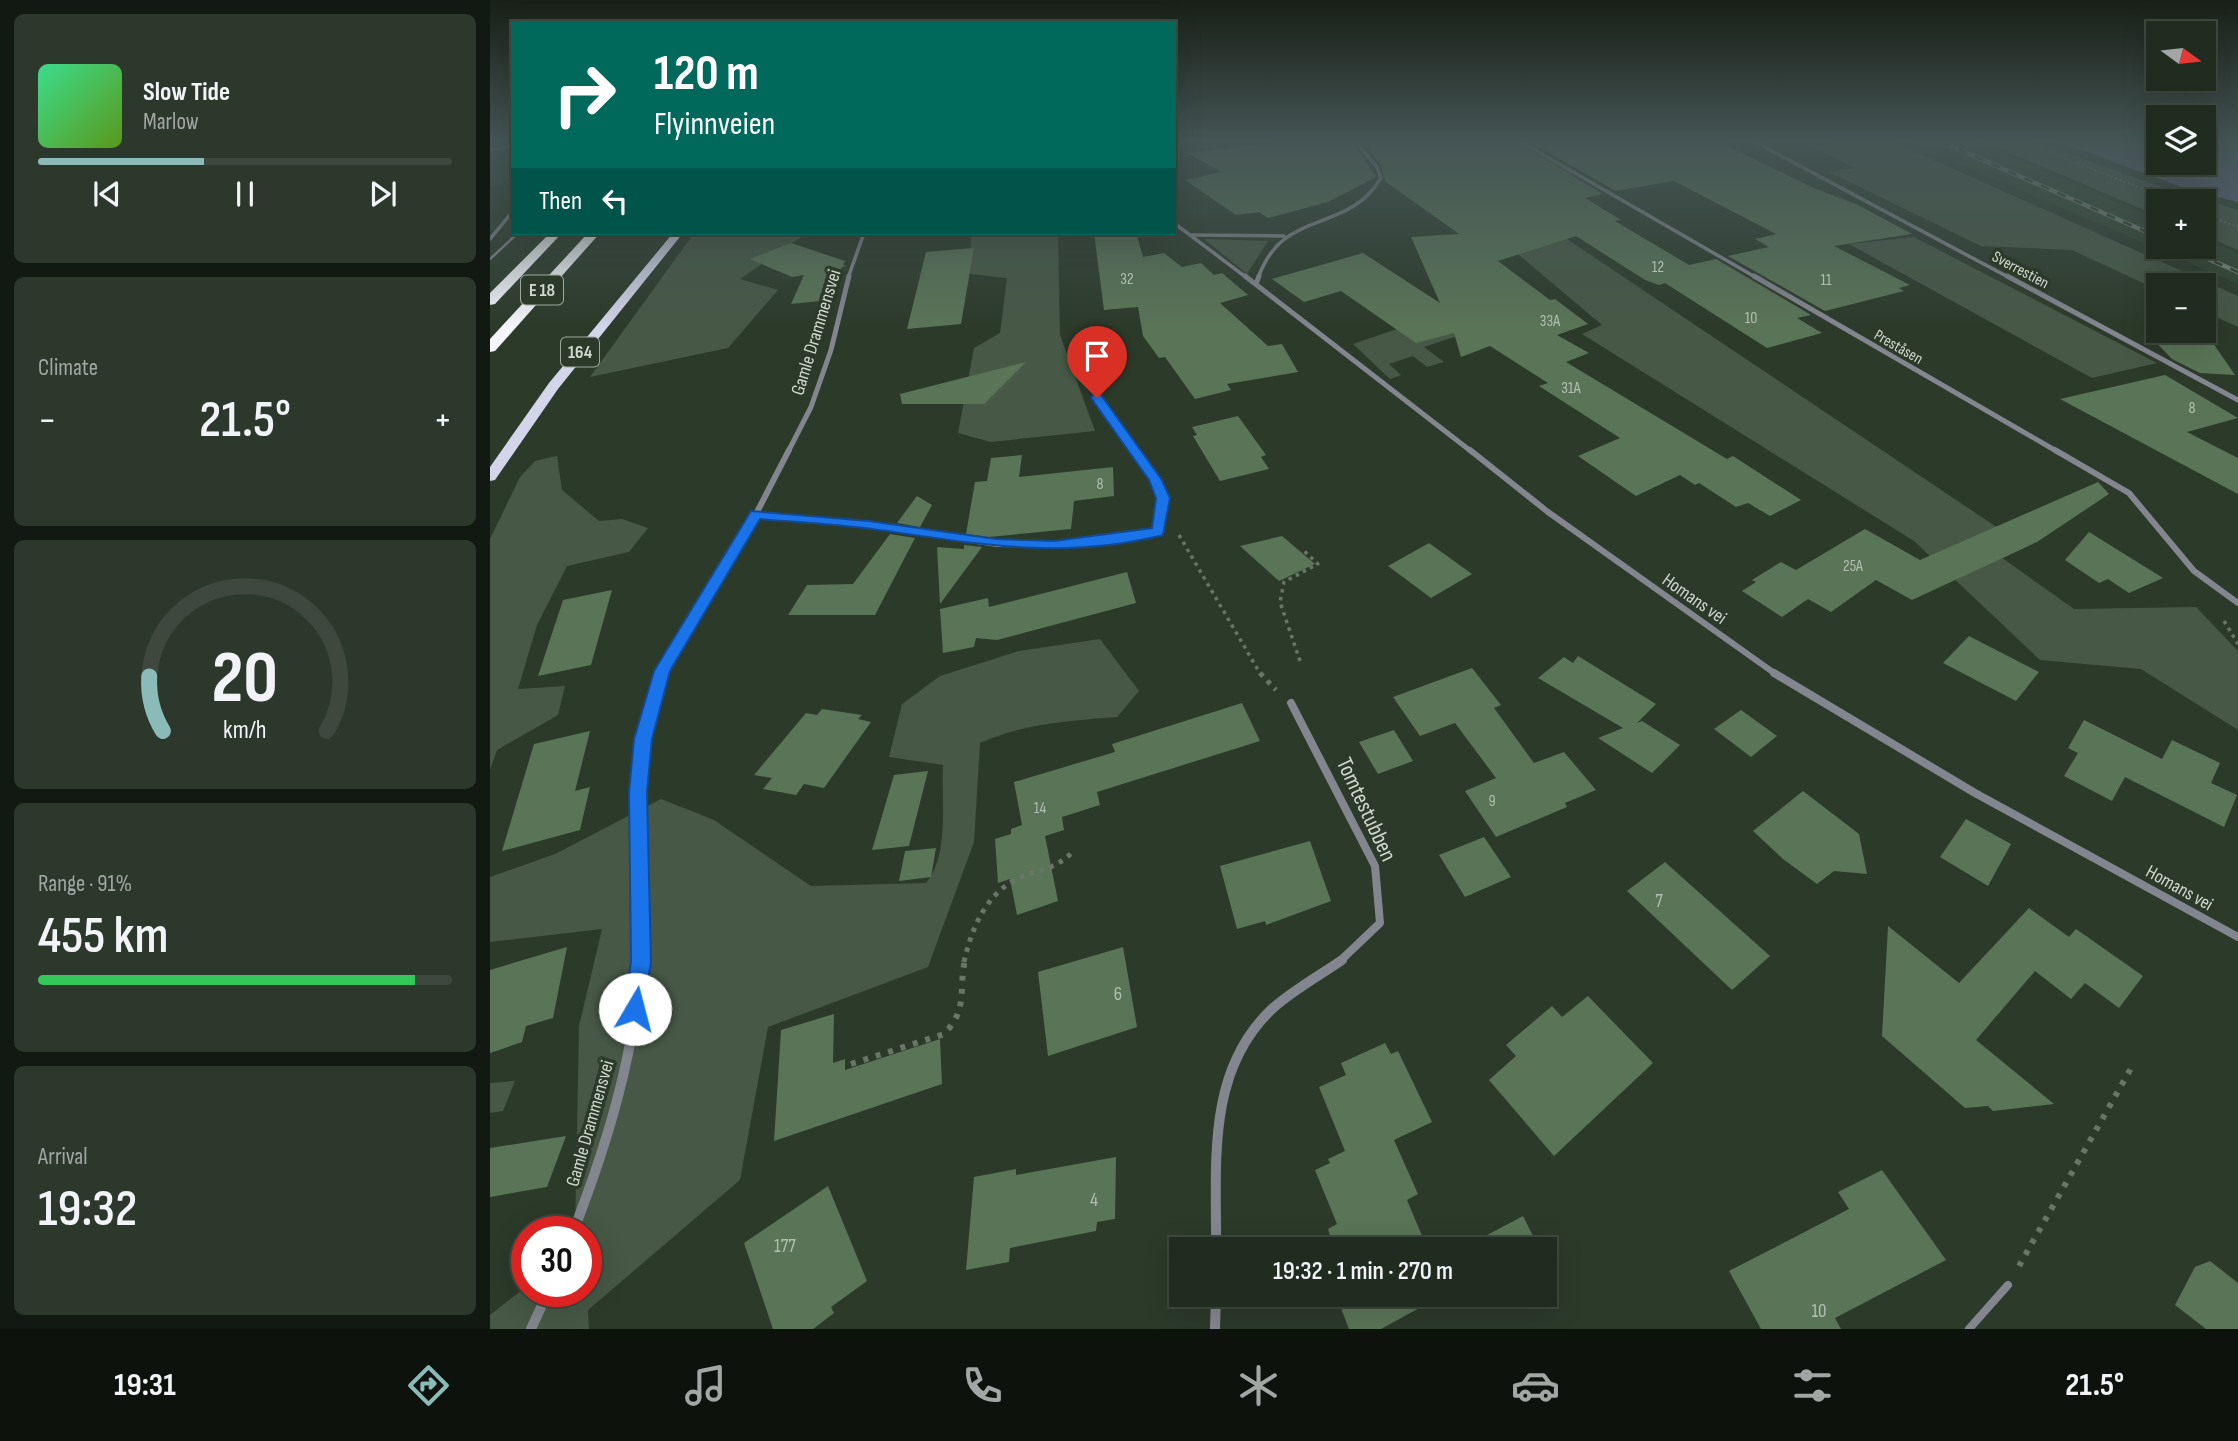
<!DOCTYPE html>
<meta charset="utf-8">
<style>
:root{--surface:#212c20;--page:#2d382d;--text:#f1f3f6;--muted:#a2a7a5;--line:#3e483e;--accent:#8bbbb9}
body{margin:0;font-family:"Sofia Sans Condensed",sans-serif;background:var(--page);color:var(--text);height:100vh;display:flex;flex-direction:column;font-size:26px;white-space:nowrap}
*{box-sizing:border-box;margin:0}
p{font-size:23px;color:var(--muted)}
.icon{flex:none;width:38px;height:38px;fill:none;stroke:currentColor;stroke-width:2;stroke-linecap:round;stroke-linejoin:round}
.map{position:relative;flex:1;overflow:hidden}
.details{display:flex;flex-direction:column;gap:14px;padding:14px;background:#121812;width:490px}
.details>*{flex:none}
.banner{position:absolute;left:21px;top:21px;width:665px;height:214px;border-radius:0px;box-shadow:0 7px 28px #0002,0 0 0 2px var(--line);background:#00695c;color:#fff;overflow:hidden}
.needle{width:46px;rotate:105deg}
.controls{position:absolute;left:1656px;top:21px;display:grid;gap:14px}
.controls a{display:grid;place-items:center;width:70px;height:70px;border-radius:0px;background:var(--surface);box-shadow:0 7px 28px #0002,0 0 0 2px var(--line);font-size:35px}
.speed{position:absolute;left:21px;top:1216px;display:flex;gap:14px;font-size:35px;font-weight:700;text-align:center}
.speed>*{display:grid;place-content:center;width:91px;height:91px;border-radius:50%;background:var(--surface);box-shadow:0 7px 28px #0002,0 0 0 2px var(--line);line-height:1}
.speed .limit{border:10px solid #d22;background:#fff;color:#111}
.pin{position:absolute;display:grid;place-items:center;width:60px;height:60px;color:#fff;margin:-72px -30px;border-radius:50% 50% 50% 0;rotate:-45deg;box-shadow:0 0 7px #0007}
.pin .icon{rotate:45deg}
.me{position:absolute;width:77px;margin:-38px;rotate:8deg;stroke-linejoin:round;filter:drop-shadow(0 0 5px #0008)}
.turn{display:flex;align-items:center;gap:24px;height:147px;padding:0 28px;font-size:32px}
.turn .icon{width:91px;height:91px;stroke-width:2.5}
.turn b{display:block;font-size:49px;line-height:60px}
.then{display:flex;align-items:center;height:66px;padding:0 28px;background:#0003;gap:14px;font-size:26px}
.big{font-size:52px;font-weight:600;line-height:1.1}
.details .widget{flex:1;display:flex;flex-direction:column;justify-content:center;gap:10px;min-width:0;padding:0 24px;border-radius:10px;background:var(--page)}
.details .dial{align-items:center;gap:0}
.dial svg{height:182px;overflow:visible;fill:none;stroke:var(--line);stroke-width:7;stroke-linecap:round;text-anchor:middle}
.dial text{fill:var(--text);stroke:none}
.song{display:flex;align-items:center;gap:21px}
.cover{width:84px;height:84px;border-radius:10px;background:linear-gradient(135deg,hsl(150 70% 55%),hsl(90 70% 35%))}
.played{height:7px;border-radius:4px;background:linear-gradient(90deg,var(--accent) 40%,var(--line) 40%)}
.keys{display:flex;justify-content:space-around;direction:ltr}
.heat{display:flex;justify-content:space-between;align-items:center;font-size:38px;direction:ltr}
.charge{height:10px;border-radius:5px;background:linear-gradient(90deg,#34c759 91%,var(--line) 0)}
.trip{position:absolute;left:679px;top:1237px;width:388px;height:70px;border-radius:0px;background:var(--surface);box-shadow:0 7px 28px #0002,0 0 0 2px var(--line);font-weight:600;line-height:70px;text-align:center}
.tabs{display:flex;height:112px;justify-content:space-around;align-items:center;background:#0d120d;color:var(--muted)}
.tabs .icon{width:49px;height:49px}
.tabs .selected{color:var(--accent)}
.tabs b{font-size:32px;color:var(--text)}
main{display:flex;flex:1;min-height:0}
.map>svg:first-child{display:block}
.built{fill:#31442f}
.green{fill:#475846}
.water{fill:#646789}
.building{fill:#5a7457}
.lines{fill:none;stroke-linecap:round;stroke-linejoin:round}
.path-far3{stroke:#697567;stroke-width:2.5;stroke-dasharray:2 2.5;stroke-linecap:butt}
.path-far2{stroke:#697567;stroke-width:3.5;stroke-dasharray:3.5 4.5;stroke-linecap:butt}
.path-far1{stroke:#697567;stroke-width:5;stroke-dasharray:4.5 6;stroke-linecap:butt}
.path{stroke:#697567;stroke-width:6;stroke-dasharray:5 8;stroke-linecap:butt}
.lane-far3{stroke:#84868f;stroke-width:2.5}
.lane-far2{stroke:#84868f;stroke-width:3.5}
.lane-far1{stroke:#84868f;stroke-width:4.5}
.lane{stroke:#84868f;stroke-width:8}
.street-far4{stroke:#84868f;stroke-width:3.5}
.street-far3{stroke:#84868f;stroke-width:5}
.street-far2{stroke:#84868f;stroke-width:6}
.street-far1{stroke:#84868f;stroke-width:8}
.street{stroke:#84868f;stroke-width:10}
.primary{fill:#d3d5ea;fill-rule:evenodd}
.highway{fill:#f5f6fb;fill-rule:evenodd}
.rail-casing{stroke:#7c877a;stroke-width:4.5}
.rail{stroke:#2c3a2a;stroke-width:2.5;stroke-dasharray:9;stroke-linecap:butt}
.route{fill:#1a73e8;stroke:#114b97;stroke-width:2}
.labels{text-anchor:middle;stroke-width:7;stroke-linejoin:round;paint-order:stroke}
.number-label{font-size:16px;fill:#b2bfb0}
.far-street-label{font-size:16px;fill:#d0d8ce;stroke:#2c3a2a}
.shield{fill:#2c3a2a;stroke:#9fa99d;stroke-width:2}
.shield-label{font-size:18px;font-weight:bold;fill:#d0d8ce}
.street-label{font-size:19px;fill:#d0d8ce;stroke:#2c3a2a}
.near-number-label{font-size:19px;fill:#b2bfb0}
.near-street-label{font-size:23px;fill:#d0d8ce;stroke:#2c3a2a}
</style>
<main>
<section class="details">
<div class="widget">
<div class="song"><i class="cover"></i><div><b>Slow Tide</b><p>Marlow</p></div></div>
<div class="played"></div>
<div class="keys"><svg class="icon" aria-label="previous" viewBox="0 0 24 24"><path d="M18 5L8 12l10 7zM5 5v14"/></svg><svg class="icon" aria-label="pause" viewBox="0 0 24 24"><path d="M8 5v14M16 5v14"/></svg><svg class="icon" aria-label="next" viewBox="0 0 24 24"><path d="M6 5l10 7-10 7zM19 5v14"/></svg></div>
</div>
<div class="widget"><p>Climate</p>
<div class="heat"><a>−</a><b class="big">21.5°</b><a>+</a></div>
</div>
<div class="widget dial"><svg viewBox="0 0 100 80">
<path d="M14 69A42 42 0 1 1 86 69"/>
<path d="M14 69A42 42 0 0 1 8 45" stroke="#8bbbb9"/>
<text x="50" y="56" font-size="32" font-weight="700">20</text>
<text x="50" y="72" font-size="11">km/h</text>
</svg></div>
<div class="widget"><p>Range · 91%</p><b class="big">455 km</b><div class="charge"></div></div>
<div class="widget"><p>Arrival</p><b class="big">19:32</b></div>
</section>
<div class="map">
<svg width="1748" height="1329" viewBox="0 0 1748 1329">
<rect width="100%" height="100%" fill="#2c3a2a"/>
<g class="built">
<polygon points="0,142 23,142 23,174 8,187 0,187"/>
<polygon points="1420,142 1486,142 1668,220 1668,247 1713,247 1713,239 1748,253 1748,284"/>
</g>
<g class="green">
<polygon points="1348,142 1403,142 1748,296 1748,327 1713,311 1713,285 1668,285 1668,290 1582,250 1491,246 1339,172 1364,168 1324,147"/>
<polygon points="1495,142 1547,142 1660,183 1748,210 1748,250 1713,235 1713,201 1668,201 1668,216"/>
<polygon points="1053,223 1514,532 1491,543 1584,609 1706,607 1748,651 1748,730 1651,669 1550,660 1424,541 1092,334 1112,325 998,229"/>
<polygon points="204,233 317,233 250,279 288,290 238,348 100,377"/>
<polygon points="481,233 568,233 570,335 605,431 501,442 468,433 484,348 510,333 517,278 480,274"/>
<polygon points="1424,237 1667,363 1602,378 1359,244"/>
<polygon points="714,239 778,241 757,274"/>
<polygon points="951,314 979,332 934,347 954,362 937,367 923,356 899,364 911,375 900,379 863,344"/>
<polygon points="67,456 72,490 109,521 132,519 158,528 139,552 77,566 47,625 28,689 75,686 68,715 7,750 0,770 0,539 30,477 45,461"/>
<path d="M610,639L649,691L627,717C579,721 535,723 490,743L484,842L438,967L278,1027L250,1180L98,1310L99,1329H0V1315L37,1286V1292H96V1232H85L89,1026L112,929L0,942V877L65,854L171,799L224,820L321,886L436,883C460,855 451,799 453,765L399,757L412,704L450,676L529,651Z"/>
<polygon points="25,1081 13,1111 0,1113 0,1083"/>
</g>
<polygon class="water" points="1569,142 1668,142 1668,163 1713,163 1713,142 1748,142 1748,202 1703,191"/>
<g class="building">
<polygon points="791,142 862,142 886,177 838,202 778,218 769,212 746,215 695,180 732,172 697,153"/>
<polygon points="872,142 1027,142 1113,194 1095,198 1131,220 1125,221 1199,265 1226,259 1321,315 1307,318 1332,333 1277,348 1175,283 1169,285 1155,280 1086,236 1008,261 1060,300 1065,299 1098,324 1067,335 1099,353 1076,362 1237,459 1243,456 1311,500 1280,516 1258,503 1246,507 1209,483 1205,485 1190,475 1146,496 1088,456 1130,438 1049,386 1058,383 1000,346 971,357 964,333 926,343 851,291 814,302 782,279 873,253 950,303 921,237 969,234 895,181 891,165"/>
<polygon points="1040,142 1229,142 1326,189 1368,205 1422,234 1344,246 1420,285 1409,288 1414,291 1335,311 1238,256 1279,247 1265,239 1286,234 1184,181 1126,191"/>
<polygon points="604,233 646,233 653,257 674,253 692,267 711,263 724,275 732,273 758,295 730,303 778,346 792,344 808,372 737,384 741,390 705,399 675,357 669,358 653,336 648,307 614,310"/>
<polygon points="301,243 355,261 353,265 357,266 352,267 340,300 301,304 314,275 302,277 260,259"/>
<polygon points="484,248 471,324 417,329 436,252"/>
<polygon points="1654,330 1716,333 1745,375 1710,373 1682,359"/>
<polygon points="536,362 494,404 412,404 410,394"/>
<polygon points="1675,375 1748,418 1697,432 1748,458 1748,494 1570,399"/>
<polygon points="748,416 776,455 771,457 779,469 730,481 703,436 707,435 702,427"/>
<polygon points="532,455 529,477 623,467 624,496 584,501 581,529 499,537 476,534 485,482 497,481 501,458"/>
<polygon points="1608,482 1619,494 1547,542 1422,600 1386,580 1341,612 1318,599 1292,617 1252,591 1266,582 1262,580 1291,562 1306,570 1375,529 1430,560"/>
<polygon points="427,496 442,505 430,527 407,523"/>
<polygon points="1599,532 1673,578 1639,593 1618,579 1609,583 1575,560"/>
<polygon points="400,534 425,538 385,615 298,615 317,585 363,584"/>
<polygon points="792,536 825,564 789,581 750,546"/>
<polygon points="939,543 982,574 941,598 898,566"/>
<polygon points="474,545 492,547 450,604 447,547 474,549"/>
<polygon points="637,572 646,603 507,640 486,638 484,647 453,653 450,609 498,598 499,607"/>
<polygon points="122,590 101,665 48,676 73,600"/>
<polygon points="1479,636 1549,672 1526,701 1453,663"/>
<polygon points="1088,656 1166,704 1147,723 1152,721 1190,745 1162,773 1108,738 1133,728 1048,678 1074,657 1083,663"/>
<polygon points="982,668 1011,705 1004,708 1044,763 1074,752 1106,790 1075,803 1077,807 1006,837 975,791 1006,778 965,723 930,736 903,697"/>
<polygon points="752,703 770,741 607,792 610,805 572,817 574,830 555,836 568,901 527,915 520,879 508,883 505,839 521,834 521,829 532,825 524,782 625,752 622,744"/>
<polygon points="332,709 372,715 368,719 381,722 334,788 314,784 306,795 273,789 282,778 264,775 316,713 327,715"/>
<polygon points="1251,710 1287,736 1261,757 1224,729"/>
<polygon points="1594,720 1672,759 1682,740 1730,763 1721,783 1747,795 1734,827 1635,777 1622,801 1574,776 1588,753 1578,748"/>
<polygon points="904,730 923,761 888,774 869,742"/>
<polygon points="100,731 85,791 100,787 90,830 12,851 44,744"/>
<polygon points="438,771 419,846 382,850 404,775"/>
<polygon points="1313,791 1369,834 1377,874 1344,871 1327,884 1293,859 1263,831"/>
<polygon points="1476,819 1521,844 1498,886 1450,857"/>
<polygon points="994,837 1021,877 975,897 949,855"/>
<polygon points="820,841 841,901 776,925 775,921 747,929 730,866"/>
<polygon points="446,848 441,877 409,881 415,851"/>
<polygon points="1175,862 1280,956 1242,990 1137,891"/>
<polygon points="1539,908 1579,937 1586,929 1653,976 1629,1008 1595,983 1581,999 1545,971 1486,1040 1564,1104 1503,1111 1498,1106 1475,1108 1392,1036 1398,926 1469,983"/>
<polygon points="77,947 63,1018 36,1026 32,1042 0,1053 0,970"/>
<polygon points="633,947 647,1027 558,1056 548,972"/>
<polygon points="1098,996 1163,1063 1064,1156 999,1080 1026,1056 1016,1045 1062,1006 1072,1017"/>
<polygon points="344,1014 343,1063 355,1059 355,1070 450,1039 452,1084 284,1141 291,1030"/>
<polygon points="895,1043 901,1054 908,1051 942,1122 904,1140 928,1194 917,1200 938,1250 845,1250 838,1229 847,1224 825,1170 840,1163 838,1159 855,1151 829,1087 856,1075 851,1063"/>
<polygon points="76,1136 57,1187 0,1197 0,1148"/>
<polygon points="626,1157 625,1219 607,1222 606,1231 520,1248 519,1262 476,1270 484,1177 526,1169 526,1175"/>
<polygon points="1392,1170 1456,1260 1345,1318 1351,1329 1271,1329 1239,1271 1359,1209 1348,1192"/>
<polygon points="338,1186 377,1281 341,1307 344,1313 323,1329 283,1329 254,1243"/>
<polygon points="1033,1216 1050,1250 969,1250"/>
<polygon points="1720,1261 1748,1283 1748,1329 1716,1329 1685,1305 1705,1267"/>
<polygon points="846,1295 953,1295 891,1329 859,1329"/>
</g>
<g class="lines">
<g class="path-far3">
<polyline points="1533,142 1684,201"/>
<polyline points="1713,214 1748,227"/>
</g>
<g class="path-far2">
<polyline points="689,535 771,675"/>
<polyline points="1734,621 1748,644"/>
<polyline points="810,661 790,602 794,582 828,564 812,549"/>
</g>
<g class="path-far1">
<polyline points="770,673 786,690"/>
<path d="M474,962C481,930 495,897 523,881C549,867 560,874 585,850"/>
</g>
<g class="path">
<path d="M361,1064L454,1034C479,1008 468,991 475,960"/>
<polyline points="1529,1266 1644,1063"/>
</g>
<polyline class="lane-far3" points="0,259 28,233"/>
<polyline class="lane-far2" points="607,398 646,452"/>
<path class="lane-far1" d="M644,450C671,487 675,486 668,532"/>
<polyline class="lane" points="1479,1329 1518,1285"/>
<g class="street-far4">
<polyline points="1031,142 1267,278"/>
<polyline points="1265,142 1520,278"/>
<polyline points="0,150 23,146"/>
<polyline points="684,223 757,278"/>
<polyline points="701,235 794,236"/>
<polyline points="0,239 23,211"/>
<polyline points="358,278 374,233"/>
<path d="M768,278C794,206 856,236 891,178L887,167L866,142"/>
</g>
<g class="street-far3">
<polyline points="755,276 982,452"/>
<polyline points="1264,276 1568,452"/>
<polyline points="1517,276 1748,400"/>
<polyline points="766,284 769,276"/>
<polyline points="298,452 321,407 341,350 359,276"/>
</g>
<g class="street-far2">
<polyline points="980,450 1058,512 1287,675"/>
<polyline points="1565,450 1639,493 1704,571 1748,603"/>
<polyline points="266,514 379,525 507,544 564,545 668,532"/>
<polyline points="171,675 266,514 299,450"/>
</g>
<g class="street-far1">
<polyline points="1284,673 1485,793 1748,937"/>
<polyline points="801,703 885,866 890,923 849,962"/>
<polyline points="151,962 147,792 153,739 171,673"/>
</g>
<g class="street">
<path d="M83,1232C117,1145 145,1053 151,960"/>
<path d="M726,1250C727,1166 715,1072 782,1009C803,990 829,976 852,960"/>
<polyline points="41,1329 58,1292"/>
<polyline points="725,1329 726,1295"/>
</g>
<polygon class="primary" points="183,233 193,233 68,389 5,480 0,481 0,467 59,383"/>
<g class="highway">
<polygon points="60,233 72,233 5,304 0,305 0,293"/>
<polygon points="98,233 110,233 5,351 0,352 0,339"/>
</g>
<g class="rail-casing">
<g id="rail">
<polyline points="1452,142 1668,237"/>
<polyline points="1691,247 1748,272"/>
</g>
</g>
<use href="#rail" class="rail"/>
</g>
<linearGradient id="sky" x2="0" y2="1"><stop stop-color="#182017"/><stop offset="0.43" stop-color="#455555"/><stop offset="1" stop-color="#455555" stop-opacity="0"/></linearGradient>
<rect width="1748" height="328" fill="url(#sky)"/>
<path class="route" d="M603,395H611L672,480L680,498L673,535C570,561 484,543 382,529C345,524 307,522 270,519L180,671L162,739L157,792L161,962L152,1016L145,1019L137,1016L134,1009L141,962L139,792L144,739L164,671L261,511L379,521L506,539L564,541L662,528L666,498L659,480L601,398Z"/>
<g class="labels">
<g class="number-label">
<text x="1168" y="272">12</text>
<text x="637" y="284">32</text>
<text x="1336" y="285">11</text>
<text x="1261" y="323">10</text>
<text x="1060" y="326">33A</text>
<text x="1081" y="393">31A</text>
<text x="1702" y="413">8</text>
<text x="610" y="489">8</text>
<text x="1363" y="571">25A</text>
<text x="1002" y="806">9</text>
<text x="550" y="813">14</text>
</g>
<g class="far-street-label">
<text transform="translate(1531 269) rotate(28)" y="6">Sverrestien</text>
<text transform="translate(1409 346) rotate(30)" y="6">Preståsen</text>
</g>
<g class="shield">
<rect x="31" y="275.5" width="42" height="29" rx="5"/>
<rect x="71" y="337.5" width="38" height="29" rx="5"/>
</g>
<g class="shield-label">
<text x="52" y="296">E 18</text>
<text x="90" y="358">164</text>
</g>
<g class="street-label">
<text transform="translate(325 332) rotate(-73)" y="7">Gamle Drammensvei</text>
<text transform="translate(1205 598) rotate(35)" y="7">Homans vei</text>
<text transform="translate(1690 887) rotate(29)" y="7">Homans vei</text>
<text transform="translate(99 1123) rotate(-74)" y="7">Gamle Drammensvei</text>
</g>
<g class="near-number-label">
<text x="1169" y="907">7</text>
<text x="628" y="1000">6</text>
<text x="604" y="1206">4</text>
<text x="295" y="1252">177</text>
<text x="1329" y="1317">10</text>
</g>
<g class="near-street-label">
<text transform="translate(877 809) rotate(65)" y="8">Tomtestubben</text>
</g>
</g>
</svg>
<div class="controls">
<a><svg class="needle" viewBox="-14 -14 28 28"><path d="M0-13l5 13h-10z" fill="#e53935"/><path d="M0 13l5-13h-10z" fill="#a2a7a5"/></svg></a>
<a><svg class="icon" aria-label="layers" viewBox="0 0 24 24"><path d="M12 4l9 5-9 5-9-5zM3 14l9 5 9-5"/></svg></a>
<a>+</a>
<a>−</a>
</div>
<div class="speed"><div class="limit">30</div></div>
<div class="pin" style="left:607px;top:398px;background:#d93025"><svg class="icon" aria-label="arrive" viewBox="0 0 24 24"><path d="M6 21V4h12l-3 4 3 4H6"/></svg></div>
<svg class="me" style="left:145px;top:1009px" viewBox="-20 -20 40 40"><circle r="19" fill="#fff"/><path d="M0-13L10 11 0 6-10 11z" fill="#1a73e8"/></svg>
<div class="trip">19:32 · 1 min · 270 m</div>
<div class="banner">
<div class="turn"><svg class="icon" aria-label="right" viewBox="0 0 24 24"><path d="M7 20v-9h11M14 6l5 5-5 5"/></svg><div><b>120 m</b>Flyinnveien</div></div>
<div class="then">Then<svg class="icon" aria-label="left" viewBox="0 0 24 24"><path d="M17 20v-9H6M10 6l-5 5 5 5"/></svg></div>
</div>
</div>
</main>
<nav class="tabs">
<b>19:31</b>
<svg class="icon selected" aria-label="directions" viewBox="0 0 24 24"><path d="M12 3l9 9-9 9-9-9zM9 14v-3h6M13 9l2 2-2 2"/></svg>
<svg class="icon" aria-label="music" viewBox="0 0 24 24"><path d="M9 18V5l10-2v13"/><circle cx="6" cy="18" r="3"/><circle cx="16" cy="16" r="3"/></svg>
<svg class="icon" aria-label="phone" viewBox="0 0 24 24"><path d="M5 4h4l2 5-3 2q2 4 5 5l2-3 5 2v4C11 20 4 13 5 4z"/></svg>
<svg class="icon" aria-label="climate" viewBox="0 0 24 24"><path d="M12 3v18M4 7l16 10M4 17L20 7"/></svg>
<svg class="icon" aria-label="car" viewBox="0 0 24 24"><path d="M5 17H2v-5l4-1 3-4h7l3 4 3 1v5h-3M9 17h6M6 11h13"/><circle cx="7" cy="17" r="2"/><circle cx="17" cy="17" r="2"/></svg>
<svg class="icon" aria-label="filters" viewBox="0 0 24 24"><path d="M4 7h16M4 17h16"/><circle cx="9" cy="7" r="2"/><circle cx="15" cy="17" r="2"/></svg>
<b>21.5°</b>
</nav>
